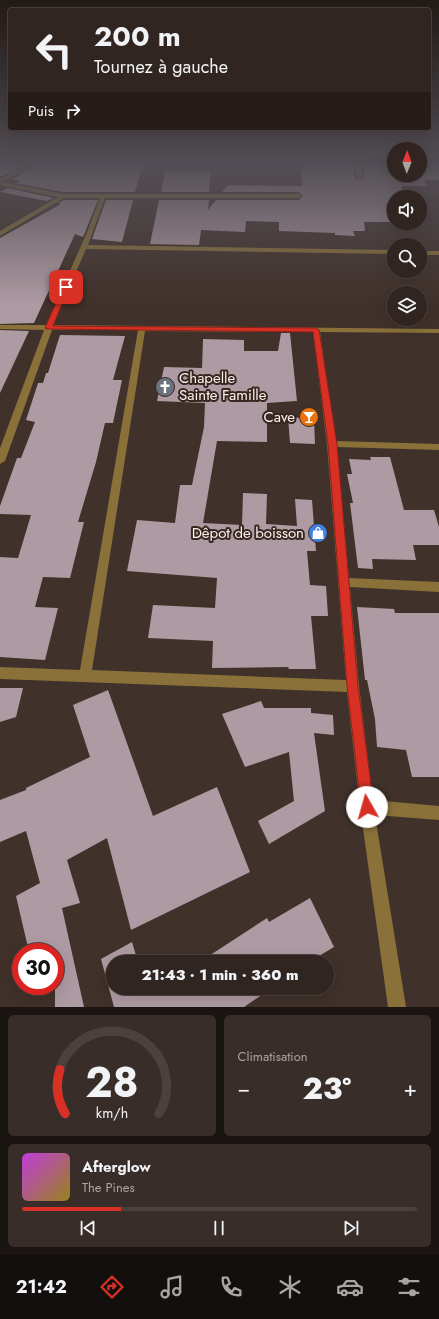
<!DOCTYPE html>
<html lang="fr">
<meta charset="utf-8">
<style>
:root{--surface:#302520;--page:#382d29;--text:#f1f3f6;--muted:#a8a5a5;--line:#4b423e;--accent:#d93025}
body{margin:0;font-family:Jost,sans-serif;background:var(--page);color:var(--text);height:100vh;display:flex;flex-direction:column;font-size:15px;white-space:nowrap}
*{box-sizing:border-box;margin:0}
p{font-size:13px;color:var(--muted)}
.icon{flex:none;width:22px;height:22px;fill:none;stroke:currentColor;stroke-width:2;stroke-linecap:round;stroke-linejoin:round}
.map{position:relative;height:1007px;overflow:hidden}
.details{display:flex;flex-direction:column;gap:8px;padding:8px;background:#1a1412;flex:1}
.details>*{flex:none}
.banner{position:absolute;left:8px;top:8px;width:423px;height:122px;border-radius:4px;box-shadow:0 4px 16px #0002,0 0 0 1px var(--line);background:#302520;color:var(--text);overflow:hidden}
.needle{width:26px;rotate:1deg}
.fabs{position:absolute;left:387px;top:142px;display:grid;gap:8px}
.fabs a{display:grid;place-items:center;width:40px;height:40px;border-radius:50%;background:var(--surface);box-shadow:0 4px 16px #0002,0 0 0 1px var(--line);font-size:20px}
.speed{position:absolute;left:12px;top:943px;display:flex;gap:8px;font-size:20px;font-weight:700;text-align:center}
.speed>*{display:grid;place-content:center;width:52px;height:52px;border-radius:50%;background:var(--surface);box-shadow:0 4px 16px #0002,0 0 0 1px var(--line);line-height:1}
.speed .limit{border:6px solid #d22;background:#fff;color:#111}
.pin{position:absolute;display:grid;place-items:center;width:34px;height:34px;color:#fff;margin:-17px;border-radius:8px;box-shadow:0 2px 6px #0006}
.me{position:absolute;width:44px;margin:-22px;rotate:353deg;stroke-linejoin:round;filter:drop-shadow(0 0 3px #0008)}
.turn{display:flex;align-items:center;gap:14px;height:84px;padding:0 20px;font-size:18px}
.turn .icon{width:52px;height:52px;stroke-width:2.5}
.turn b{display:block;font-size:28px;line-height:34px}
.then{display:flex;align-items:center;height:38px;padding:0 20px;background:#0003;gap:8px;font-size:15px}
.big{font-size:30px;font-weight:800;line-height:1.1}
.details .widget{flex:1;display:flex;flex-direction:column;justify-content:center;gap:6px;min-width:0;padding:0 14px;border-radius:6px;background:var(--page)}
.details .dial{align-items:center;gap:0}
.dial svg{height:104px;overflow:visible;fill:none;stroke:var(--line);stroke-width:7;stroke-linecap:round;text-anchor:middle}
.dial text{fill:var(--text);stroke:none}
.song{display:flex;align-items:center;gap:12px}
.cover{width:48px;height:48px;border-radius:6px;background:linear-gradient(135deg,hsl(290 70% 55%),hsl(50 70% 35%))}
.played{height:4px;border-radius:2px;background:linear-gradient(90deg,var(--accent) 25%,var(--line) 25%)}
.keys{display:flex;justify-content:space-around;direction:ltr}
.heat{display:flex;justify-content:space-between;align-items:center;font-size:22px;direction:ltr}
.details .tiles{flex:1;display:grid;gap:8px;grid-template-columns:1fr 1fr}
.widget:last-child{grid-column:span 2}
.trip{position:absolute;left:106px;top:955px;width:228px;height:40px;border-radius:20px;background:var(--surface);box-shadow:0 4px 16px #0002,0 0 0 1px var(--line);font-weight:800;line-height:40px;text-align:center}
.tabs{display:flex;height:64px;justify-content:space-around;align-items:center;background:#130f0d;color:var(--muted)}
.tabs .icon{width:28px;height:28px}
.tabs .selected{color:var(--accent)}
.tabs b{font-size:18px;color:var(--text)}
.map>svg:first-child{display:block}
.building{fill:#ae9aa2}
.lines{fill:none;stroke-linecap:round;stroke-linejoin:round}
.street{fill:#897139;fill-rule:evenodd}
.route{fill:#d93025;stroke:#8d1f18}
.labels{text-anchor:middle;stroke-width:4;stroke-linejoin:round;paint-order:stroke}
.poi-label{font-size:15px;fill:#fcf2ed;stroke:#362720;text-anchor:end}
</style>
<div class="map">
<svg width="439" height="1007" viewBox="0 0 439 1007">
<rect width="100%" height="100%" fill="#40312a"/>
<g class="building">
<polygon points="0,164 28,164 3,176 0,176"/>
<polygon points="39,164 143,164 135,192 63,192 16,183 21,181 12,179"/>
<polygon points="301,164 354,164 354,177 358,180 364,177 364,164 394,164 394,175 420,175 420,164 439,164 439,180 424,180 427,186 402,186 399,197 394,197 394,222 364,222 365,231 353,231 355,236 335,235 335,233 279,231 279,222 246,221 245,232 201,230 199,245 150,244 159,200 209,200 208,210 216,200 299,200 303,196 299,192 222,192 228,185 302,186"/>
<polygon points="165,171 211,172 209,192 161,192"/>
<polygon points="7,188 54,198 47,201 0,192"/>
<polygon points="64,200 98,200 83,237 75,234 34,323 0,324 0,238 61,204 58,203"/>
<polygon points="106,200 133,200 122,242 92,239"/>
<polygon points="0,330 29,331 0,393"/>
<polygon points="281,333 290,333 297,401 267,403 267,442 217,441 203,523 242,525 243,493 267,494 266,524 297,526 295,499 312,500 316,551 307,551 310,585 326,586 328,616 311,616 316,669 289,669 288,667 212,668 213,641 148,638 153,605 215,608 217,578 127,571 137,520 175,523 180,485 192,485 204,427 205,403 157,401 164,367 202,368 203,339 244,340 244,351 278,351"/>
<polygon points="60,335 125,336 113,380 122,380 113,423 105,423 96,462 78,522 84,522 70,578 43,577 35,607 58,608 45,660 0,657 0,557 18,558 31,515 0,514 0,506 17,458 21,458 35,422 26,420 38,383 43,383 46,373 48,373"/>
<polygon points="288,417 314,419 315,444 290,443"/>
<polygon points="370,457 390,457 404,510 434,510 439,527 439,545 413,545 416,560 372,559 373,569 358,568 350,503 353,503 347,474 352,474 349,459 371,460"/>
<polygon points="357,607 394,609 395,613 439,613 439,777 412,777 406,750 377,747 375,719 367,680 365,680"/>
<polygon points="0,688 23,688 16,717 0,722"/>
<polygon points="108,690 153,816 217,787 250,872 131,930 107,838 67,860 80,903 62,908 84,1007 55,1007 55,952 29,952 16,896 40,883 26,831 0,842 0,800 26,790 26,788 90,757 73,705"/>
<polygon points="261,701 264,708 311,708 311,713 333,715 334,735 314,733 325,811 269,844 258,821 294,801 289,752 245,767 222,714"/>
<polygon points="310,898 334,947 309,962 188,962 198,955 201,961 267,918 269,922"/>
<polygon points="132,942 138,962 113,962 113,988 272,988 244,1007 114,1007 101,959"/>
</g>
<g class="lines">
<g class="street">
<path d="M32,164H38L2,182L63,194H299L302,196L299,198H105L88,245L394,250V254L86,249L53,325L439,329V333L320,332L336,441L439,444V450L337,447L349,578L439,582V592L350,587L359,686L373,800L439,806V820L375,815L406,1007H388L360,807L347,692L0,679V667L80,670L138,330H52L5,461L0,464V448L44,330L0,329V325H46L88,230L100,198H64L0,236V231L58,197L0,185V179ZM145,331L313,332L327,444L346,680L92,670Z"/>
<polygon points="356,164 362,164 362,177 359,179 356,177"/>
<rect x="420" y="251" width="19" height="4"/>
</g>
</g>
<linearGradient id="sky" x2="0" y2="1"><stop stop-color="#231b17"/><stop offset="0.54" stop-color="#534e55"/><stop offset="1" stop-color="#534e55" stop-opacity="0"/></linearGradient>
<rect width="439" height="305" fill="url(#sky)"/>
<polygon class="route" points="66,285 69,287 53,326 316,328 319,330 337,444 358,686 374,807 372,812 367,814 363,812 361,807 347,686 328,444 313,332 46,329 45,328 63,287"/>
<defs>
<g id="church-disc" transform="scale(1)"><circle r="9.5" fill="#6b7280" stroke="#362720"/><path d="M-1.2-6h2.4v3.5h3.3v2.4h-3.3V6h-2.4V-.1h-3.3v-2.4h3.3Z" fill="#fff"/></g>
<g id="bar-disc" transform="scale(1)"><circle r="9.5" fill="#e8710a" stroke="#362720"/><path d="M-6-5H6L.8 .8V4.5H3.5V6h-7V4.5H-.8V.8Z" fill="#fff"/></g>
<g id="shop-disc" transform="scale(1)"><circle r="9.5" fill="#3f7fe0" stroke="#362720"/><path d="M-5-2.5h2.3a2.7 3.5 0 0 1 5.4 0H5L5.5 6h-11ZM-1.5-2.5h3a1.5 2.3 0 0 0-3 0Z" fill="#fff"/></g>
</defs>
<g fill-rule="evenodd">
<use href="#church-disc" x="165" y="387"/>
<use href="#bar-disc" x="309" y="417"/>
<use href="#shop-disc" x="318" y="533"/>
</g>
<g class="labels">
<g class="poi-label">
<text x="179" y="383" text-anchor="start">Chapelle<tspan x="179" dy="17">Sainte Famille</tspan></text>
<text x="295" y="422">Cave</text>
<text x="304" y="538">Dêpot de boisson</text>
</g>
</g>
</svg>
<div class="fabs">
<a><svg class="needle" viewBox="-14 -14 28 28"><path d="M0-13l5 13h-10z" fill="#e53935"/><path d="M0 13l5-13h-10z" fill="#a8a5a5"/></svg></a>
<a><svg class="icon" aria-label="sound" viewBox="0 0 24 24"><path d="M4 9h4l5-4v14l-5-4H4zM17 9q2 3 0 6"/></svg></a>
<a><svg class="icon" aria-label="search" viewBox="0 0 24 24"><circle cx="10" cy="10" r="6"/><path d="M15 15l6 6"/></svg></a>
<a><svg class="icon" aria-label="layers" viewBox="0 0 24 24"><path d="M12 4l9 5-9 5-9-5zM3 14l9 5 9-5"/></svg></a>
</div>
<div class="speed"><div class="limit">30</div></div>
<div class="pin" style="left:66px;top:287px;background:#d93025"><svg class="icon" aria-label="arrive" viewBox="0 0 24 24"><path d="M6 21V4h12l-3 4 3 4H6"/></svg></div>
<svg class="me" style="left:367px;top:807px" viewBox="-20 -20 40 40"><circle r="19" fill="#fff"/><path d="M0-13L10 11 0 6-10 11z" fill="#d93025"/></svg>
<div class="trip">21:43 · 1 min · 360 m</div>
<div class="banner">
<div class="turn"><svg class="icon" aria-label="left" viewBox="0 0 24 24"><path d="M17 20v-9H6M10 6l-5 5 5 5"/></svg><div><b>200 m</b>Tournez à gauche</div></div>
<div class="then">Puis<svg class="icon" aria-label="right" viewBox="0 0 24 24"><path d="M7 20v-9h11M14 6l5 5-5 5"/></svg></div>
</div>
</div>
<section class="details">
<div class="tiles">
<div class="widget dial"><svg viewBox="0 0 100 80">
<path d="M14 69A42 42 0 1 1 86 69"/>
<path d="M14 69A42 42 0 0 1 10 35" stroke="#d93025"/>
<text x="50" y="56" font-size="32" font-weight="700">28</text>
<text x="50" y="72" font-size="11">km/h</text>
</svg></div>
<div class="widget"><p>Climatisation</p>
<div class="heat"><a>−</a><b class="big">23°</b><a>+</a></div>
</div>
<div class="widget">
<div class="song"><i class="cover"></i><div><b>Afterglow</b><p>The Pines</p></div></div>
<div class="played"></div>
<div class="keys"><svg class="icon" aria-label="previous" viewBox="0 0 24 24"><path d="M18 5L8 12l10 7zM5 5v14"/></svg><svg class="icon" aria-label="pause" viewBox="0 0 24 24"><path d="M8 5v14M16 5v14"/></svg><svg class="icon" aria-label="next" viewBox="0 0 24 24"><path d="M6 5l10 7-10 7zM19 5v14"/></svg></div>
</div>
</div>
</section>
<nav class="tabs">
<b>21:42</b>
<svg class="icon selected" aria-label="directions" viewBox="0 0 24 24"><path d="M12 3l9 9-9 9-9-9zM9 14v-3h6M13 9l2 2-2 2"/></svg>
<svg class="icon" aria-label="music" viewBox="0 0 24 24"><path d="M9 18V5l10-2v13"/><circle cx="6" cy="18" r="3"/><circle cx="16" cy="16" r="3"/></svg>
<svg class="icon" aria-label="phone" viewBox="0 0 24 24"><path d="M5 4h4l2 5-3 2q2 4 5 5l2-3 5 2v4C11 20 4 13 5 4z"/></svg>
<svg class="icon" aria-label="climate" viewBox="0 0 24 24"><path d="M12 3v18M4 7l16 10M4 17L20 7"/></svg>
<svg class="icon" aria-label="car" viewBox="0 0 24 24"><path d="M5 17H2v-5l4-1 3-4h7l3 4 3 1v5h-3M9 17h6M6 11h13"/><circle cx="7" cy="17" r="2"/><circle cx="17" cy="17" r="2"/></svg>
<svg class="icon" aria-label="filters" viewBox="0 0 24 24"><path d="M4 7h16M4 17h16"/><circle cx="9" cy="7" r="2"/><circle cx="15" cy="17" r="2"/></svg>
</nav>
